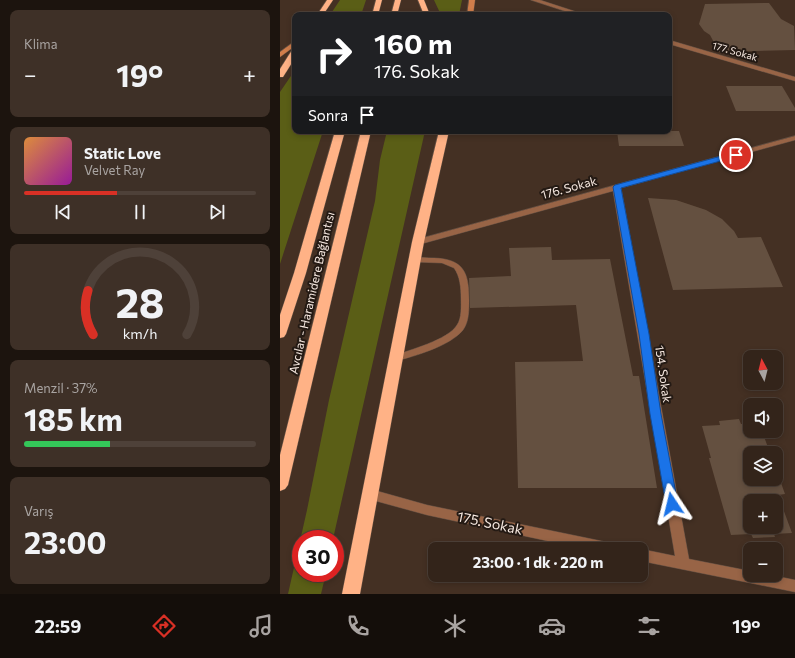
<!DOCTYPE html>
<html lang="tr">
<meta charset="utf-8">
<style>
:root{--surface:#33241a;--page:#3e3027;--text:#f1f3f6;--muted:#a9a4a2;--line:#4e4139;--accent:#d93025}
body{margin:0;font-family:Commissioner,sans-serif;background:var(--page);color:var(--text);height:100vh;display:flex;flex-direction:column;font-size:15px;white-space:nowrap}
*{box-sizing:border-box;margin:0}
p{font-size:13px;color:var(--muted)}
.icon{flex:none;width:22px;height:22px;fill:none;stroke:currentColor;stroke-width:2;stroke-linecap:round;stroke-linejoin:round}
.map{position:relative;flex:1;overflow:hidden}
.drawer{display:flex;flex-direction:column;gap:10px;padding:10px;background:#1c140e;width:280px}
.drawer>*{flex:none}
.hud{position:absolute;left:12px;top:12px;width:380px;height:122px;border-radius:8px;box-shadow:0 2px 6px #0003,0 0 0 1px var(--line);background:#202124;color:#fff;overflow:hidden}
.needle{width:26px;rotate:353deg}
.fabs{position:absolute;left:463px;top:350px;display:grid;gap:8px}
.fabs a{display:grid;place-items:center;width:40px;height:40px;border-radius:8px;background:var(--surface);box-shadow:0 2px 6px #0003,0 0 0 1px var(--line);font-size:20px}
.speed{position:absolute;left:12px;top:530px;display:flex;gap:8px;font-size:20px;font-weight:700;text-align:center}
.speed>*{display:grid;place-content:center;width:52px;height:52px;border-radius:50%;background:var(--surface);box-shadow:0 2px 6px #0003,0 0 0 1px var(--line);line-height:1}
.speed .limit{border:6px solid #d22;background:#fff;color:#111}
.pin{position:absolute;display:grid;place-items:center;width:34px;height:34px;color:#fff;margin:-17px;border:2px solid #fff;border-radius:50%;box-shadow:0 1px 4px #0007}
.me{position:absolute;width:44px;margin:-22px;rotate:350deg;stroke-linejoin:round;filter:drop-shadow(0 0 3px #0008)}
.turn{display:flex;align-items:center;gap:14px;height:84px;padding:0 16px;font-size:18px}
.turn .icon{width:52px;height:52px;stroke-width:2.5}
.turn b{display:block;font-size:28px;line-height:34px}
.then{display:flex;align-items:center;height:38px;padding:0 16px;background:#0003;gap:8px;font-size:15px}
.big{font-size:30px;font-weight:700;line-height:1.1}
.drawer .tile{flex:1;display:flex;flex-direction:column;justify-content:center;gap:6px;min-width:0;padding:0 14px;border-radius:8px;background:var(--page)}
.drawer .dial{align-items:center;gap:0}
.dial svg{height:104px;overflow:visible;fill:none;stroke:var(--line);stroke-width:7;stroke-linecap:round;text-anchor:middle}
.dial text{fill:var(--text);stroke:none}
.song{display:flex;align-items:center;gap:12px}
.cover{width:48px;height:48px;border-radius:6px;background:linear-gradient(135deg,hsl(30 70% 55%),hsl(300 70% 35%))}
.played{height:4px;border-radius:2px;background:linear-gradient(90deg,var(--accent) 40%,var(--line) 40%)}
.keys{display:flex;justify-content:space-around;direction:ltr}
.heat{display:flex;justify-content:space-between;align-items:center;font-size:22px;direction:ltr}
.charge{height:6px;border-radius:3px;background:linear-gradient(90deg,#34c759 37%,var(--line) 0)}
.trip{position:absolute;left:148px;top:542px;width:220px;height:40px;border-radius:8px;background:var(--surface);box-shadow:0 2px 6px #0003,0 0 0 1px var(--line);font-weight:700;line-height:40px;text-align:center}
.tab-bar{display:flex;height:64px;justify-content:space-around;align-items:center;background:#140e0a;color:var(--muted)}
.tab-bar .icon{width:28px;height:28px}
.tab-bar .active{color:var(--accent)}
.tab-bar b{font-size:18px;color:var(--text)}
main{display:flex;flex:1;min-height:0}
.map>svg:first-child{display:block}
.green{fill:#5a5e16}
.building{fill:#645040;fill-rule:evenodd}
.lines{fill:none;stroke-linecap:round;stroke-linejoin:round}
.lane-casing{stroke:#614e42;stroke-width:1}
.street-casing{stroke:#614e42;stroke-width:1}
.secondary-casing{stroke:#614e42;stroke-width:1}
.highway-casing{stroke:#614e42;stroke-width:1}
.lane{fill:#986446;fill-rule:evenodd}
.street{fill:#986446;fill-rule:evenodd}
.secondary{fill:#cf7d4b;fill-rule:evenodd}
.highway{fill:#ffb286;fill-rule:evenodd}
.route{fill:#1a73e8;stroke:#114b97}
.labels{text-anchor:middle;stroke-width:4;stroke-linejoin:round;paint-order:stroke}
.far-street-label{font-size:10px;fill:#f8eae2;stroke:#241a14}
.street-label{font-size:12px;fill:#f8eae2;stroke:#241a14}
.near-street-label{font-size:14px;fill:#f8eae2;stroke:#241a14}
</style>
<main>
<section class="drawer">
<div class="tile"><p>Klima</p>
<div class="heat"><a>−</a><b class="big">19°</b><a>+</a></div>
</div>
<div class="tile">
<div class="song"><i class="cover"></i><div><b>Static Love</b><p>Velvet Ray</p></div></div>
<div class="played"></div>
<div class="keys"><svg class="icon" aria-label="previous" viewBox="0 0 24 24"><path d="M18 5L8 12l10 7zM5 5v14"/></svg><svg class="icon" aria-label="pause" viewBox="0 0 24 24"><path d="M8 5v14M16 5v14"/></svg><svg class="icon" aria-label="next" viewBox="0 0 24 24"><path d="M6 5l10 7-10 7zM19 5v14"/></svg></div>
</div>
<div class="tile dial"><svg viewBox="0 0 100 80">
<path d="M14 69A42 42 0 1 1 86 69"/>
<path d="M14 69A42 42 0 0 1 10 35" stroke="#d93025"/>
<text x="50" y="56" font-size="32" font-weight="700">28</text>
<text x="50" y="72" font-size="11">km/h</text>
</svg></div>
<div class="tile"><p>Menzil · 37%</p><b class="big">185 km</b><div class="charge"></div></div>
<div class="tile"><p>Varış</p><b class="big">23:00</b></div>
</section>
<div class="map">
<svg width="515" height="594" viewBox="0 0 515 594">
<rect width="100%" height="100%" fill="#443023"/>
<g class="green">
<polygon points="60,0 86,0 81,15 50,15"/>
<polygon points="154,0 182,0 179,15 161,15"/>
<polygon points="15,70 15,131 43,131 0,264 0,92"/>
<polygon points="107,131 145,131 53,539 21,539 21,573 46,573 41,594 8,594 27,510 49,400 95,201 100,160"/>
</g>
<g class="building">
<polygon points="489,3 501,19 514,26 515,50 439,52 430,35 424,31 419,24 425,4"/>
<polygon points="446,86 502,86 515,108 515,111 456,111"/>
<polygon points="337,131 399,131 404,146 339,146"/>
<polygon points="368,198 396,200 426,210 442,219 454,231 458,238 481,237 503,287 393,290"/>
<polygon points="271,247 272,260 330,259 353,376 359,376 377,488 238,488 235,362 303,361 296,305 190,308 189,278 231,276 229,248"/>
<path d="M459,419L461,424H470V431H482L490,453H470V479H496V469L505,494L498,495L512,533L494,534L495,537L473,538L471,534L451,535L429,458H431L422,426L440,425L439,421ZM470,501H496V527H470Z"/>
</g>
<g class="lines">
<g class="lane-casing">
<path id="lane" d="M132,258C139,257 147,258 154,258C184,259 189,273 189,300C189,310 189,322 183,330C170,346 135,356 116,361L113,360L112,358L113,356C129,350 168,340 177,325C182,318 181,306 181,298C181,288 180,276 174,268L162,263L135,262H132L131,260Z"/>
</g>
<g class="street-casing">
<g id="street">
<polygon points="251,0 260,0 306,15 297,15"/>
<polygon points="389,40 515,77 515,81 389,44"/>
<polygon points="515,136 515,140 341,188 409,559 470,571 470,575 491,575 515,580 515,592 361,561 361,549 395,556 333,191 141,244 135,244 133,242 135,240"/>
<polygon points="90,489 147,505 331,543 336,545 338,549 305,549 147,515 85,498 84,494 85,490"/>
</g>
</g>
<g class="secondary-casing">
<g id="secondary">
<polygon points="189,0 195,0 193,15 187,15"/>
<polygon points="15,41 15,46 0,57 0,52"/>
</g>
</g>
<g class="highway-casing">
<g id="highway">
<polygon points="47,0 53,0 43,15 37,15"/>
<polygon points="96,0 102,0 98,15 92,15"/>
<polygon points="115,0 121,0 117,15 111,15"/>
<polygon points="138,0 144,0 150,15 144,15"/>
<polygon points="12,50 15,50 15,58 3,77 0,77 0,69"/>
<polygon points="55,131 65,131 26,273 6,334 4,337 0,338 0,315 14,273"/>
<polygon points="81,131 91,131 8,485 5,489 0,491 0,455"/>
<polygon points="159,131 169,131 144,242 80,594 62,594 132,242"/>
</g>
</g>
<use href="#lane" class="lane"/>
<use href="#street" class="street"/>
<use href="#secondary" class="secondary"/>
<use href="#highway" class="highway"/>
</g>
<polygon class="route" points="456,152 459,153 459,156 341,188 369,334 381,414 398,504 396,508 392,509 387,508 386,504 370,414 359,334 333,187 335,185"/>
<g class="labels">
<g class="far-street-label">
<text transform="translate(455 51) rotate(16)" y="4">177. Sokak</text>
</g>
<g class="street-label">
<text transform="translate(289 188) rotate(-15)" y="4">176. Sokak</text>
<text transform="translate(32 293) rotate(-77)" y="4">Avcılar - Haramidere Bağlantısı</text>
<text transform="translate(383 374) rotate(82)" y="4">154. Sokak</text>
</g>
<g class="near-street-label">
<text transform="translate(210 523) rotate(12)" y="5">175. Sokak</text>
</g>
</g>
</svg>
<div class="fabs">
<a><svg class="needle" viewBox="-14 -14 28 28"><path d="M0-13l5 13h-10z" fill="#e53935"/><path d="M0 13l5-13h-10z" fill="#a9a4a2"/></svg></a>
<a><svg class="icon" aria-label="sound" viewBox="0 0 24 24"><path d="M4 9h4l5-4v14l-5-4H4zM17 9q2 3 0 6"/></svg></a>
<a><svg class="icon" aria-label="layers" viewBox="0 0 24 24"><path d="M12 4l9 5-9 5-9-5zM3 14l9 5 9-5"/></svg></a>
<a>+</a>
<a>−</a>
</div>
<div class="speed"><div class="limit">30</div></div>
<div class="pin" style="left:456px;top:155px;background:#d93025"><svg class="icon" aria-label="arrive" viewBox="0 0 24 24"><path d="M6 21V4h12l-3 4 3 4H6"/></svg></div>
<svg class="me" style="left:392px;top:504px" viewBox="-20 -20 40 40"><path d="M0-17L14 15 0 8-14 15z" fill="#1a73e8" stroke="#fff" stroke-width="4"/></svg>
<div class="trip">23:00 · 1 dk · 220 m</div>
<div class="hud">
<div class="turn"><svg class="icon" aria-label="right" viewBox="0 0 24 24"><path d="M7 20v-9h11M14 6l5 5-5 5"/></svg><div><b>160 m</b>176. Sokak</div></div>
<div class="then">Sonra<svg class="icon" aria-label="arrive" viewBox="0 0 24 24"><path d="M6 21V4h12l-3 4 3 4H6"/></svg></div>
</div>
</div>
</main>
<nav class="tab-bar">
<b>22:59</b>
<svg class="icon active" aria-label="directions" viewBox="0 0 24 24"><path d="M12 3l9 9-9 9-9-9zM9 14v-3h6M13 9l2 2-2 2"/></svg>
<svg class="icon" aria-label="music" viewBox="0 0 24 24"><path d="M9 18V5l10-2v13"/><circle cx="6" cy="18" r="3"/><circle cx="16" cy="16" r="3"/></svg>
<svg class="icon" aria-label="phone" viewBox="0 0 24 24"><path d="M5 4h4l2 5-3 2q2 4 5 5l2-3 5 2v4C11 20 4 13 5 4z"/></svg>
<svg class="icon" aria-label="climate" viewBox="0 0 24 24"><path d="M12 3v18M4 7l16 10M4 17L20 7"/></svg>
<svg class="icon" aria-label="car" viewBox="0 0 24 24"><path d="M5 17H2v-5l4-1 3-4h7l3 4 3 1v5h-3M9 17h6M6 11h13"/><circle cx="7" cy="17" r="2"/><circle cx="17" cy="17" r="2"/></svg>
<svg class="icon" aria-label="filters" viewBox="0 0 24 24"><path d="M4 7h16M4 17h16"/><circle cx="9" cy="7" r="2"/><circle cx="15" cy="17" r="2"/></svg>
<b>19°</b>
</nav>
